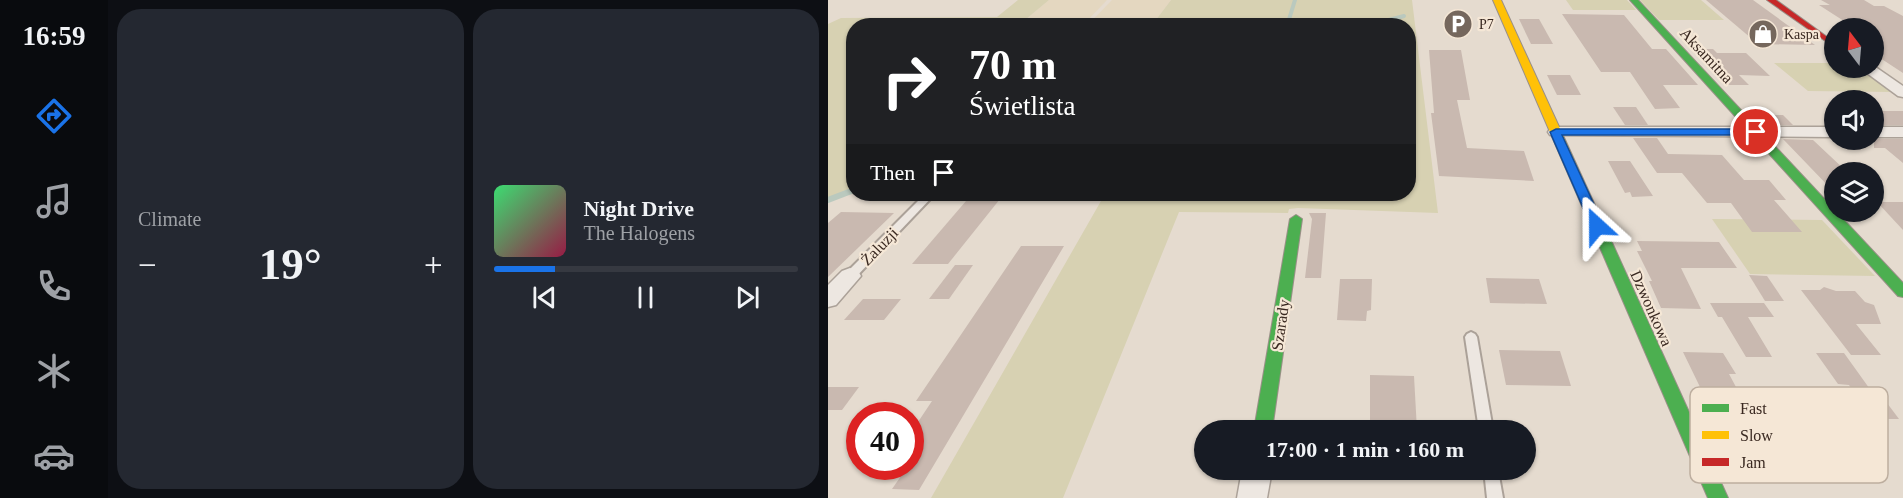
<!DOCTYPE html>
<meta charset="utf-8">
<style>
:root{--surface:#171b24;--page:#242831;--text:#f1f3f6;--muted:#9ea1a6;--line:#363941;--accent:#1a73e8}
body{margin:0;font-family:Georgia,serif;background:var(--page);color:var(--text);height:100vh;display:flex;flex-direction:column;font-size:22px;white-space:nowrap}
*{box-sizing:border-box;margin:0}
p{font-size:20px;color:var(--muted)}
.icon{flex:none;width:33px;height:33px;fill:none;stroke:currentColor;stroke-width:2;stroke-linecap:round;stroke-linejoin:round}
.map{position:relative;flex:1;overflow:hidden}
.panel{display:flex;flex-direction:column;gap:9px;padding:9px;background:#0d0f14;width:720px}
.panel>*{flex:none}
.guide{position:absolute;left:18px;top:18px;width:570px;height:183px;border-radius:24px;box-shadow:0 2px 4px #0004;background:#202124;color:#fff;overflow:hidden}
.needle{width:39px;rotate:344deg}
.buttons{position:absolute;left:996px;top:18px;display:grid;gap:12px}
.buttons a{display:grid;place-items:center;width:60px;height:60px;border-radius:50%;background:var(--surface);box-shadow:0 2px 4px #0004;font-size:30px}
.speed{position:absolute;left:18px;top:402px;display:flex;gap:12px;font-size:30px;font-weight:700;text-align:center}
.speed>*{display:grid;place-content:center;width:78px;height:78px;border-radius:50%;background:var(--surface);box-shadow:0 2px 4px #0004;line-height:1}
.speed .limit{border:9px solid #d22;background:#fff;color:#111}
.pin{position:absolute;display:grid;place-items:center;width:51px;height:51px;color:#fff;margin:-26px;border:3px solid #fff;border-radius:50%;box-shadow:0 2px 6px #0007}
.me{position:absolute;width:66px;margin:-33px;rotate:336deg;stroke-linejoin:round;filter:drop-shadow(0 0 4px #0008)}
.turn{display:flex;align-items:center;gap:21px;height:126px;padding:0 24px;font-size:27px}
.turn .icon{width:78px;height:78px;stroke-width:2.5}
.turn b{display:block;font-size:42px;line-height:51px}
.then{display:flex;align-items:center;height:57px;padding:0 24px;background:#0003;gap:12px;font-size:22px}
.big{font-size:45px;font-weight:700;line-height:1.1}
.panel .tile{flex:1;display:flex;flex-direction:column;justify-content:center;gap:9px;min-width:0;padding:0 21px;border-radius:24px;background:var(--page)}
.song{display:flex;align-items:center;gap:18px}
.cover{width:72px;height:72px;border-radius:9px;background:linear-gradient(135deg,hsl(140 70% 55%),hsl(340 70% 35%))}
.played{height:6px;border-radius:3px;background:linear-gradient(90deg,var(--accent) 20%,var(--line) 20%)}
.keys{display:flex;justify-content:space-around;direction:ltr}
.heat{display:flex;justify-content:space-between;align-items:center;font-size:33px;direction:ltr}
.panel .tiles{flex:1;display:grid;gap:9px;grid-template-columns:repeat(2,1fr)}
.trip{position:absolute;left:366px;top:420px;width:342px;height:60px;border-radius:30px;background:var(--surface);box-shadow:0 2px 4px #0004;font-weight:700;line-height:60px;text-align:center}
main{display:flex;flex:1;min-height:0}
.dock{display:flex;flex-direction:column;width:108px;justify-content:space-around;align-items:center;background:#090b0e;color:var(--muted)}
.dock .icon{width:42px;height:42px}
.dock .current{color:var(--accent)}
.dock b{font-size:27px;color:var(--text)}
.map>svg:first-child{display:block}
.farmland{fill:#e4d7c0}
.green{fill:#d7d1b2}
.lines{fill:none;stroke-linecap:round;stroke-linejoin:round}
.stream-far1{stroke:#bac9be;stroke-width:4}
.stream{stroke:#bac9be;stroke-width:6}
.building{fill:#c9b9b0}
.lane-casing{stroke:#aba198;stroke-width:4}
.street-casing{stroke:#aba198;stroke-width:3}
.fast-casing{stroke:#9a9088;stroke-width:2}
.slow-casing{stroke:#9a9088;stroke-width:2}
.jam-casing{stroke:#9a9088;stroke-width:2}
.lane{fill:#ede7e1;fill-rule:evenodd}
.street{fill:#ede7e1;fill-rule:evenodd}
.fast{fill:#4caf50;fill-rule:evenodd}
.slow{fill:#ffc107;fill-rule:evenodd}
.jam{fill:#c62828;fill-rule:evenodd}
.route{fill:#1a73e8;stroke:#114b97;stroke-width:1.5}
.labels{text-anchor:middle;stroke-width:4.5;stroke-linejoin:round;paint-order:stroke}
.far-poi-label{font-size:14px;fill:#392820;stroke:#f5e7d6;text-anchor:start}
.street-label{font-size:16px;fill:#392820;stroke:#f5e7d6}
.key{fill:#f5e7d6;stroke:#bdae9f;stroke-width:1.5}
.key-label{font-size:16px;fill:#392820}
</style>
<main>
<nav class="dock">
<b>16:59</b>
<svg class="icon current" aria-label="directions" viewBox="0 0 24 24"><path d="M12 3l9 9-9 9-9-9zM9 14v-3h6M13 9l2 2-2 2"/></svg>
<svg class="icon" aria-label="music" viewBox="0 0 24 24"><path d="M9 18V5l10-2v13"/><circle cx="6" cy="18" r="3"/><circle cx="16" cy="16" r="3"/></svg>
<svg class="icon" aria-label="phone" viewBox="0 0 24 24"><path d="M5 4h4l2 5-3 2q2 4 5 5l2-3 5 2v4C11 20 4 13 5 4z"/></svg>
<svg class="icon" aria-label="climate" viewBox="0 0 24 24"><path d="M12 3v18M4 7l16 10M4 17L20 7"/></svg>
<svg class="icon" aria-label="car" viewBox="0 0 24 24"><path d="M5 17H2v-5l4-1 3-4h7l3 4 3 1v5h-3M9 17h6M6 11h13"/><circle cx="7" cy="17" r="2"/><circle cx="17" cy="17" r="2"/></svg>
</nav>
<section class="panel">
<div class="tiles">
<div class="tile"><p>Climate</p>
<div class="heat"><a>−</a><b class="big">19°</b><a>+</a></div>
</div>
<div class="tile">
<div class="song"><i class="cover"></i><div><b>Night Drive</b><p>The Halogens</p></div></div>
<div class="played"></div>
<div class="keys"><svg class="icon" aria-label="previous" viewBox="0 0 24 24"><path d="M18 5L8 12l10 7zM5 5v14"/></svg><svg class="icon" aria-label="pause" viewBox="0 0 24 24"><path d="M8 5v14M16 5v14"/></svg><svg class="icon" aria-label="next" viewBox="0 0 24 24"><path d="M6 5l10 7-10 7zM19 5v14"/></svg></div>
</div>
</div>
</section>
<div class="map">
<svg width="1075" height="498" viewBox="0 0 1075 498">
<rect width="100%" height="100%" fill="#e5dbcf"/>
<g class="farmland">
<polygon points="221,0 279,0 255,25 191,25"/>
<polygon points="284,0 343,0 324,25 259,26"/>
</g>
<g class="green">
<polygon points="190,0 221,0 191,25 26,26 25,192 0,201 0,24 13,18 169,17"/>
<polygon points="343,0 584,0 610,213 470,208 461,209 460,213 351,212 235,498 103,498 277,194 580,194 580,26 324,25"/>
<polygon points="738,0 799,0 808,10 745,10"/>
<polygon points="812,0 873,0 896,20 831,20"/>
<polygon points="946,63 1006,63 1006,68 1031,68 1065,92 980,91"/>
<polygon points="884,219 994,220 1047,276 922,274"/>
</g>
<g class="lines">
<g class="stream-far1">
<polyline points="459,26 467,0"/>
<polyline points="537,26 576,16"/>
</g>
<polyline class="stream" points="0,200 26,190"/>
</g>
<g class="building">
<polygon points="878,0 925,0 987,45 930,44"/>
<polygon points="993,0 1036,0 1046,6 1056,6 1075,16 1075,73 1046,54 1046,28 1039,28 1030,23 1019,23 991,5 1002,5"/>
<polygon points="734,14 796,15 824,49 838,49 870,85 835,85 852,108 827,109 802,72 773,72"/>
<polygon points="691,19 711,19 725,44 703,44"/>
<polygon points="865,49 885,49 889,53 918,53 942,76 911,75 921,85 899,85"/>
<polygon points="601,50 633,50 642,100 629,100 639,148 696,151 706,181 611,176 603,113 606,113"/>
<polygon points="719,75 742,75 753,95 729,95"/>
<polygon points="785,107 808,107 820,125 797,125"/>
<rect x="1046" y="111" width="29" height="14"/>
<polygon points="932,115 955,115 965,125 941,125"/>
<polygon points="805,138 829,138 840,154 894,155 916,180 941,180 958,200 946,200 974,232 924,232 903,203 879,203 854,173 829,173"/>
<polygon points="955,139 985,140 1018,171 1006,171 1006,192"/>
<polygon points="1046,139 1075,139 1075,163 1057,148 1046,148"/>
<polygon points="780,161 802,161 825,196 804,197 802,192 797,193"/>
<polygon points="144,194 176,194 120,264 84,264"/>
<polygon points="1049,202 1075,202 1075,230"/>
<polygon points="13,212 66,213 0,277 0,223"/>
<polygon points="481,213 498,213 493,278 477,278 484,219"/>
<polygon points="809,241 891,242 909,268 853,268 873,309 833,308 821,281 824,281 809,251 814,251"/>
<polygon points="193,246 236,246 91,490 64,489 80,466 82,466 82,434 104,401 88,401"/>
<polygon points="127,265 145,265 121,299 101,299"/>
<polygon points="921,275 939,276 956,301 937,301"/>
<polygon points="658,278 711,279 719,304 662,303"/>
<polygon points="512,279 544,279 543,310 539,311 538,321 509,320"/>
<polygon points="996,287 1008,291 1027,291 1037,302 1046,305 1053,324 1028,324 1053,355 1023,355 973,290 992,290"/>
<polygon points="35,299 73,299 56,320 16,320"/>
<polygon points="882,303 936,303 946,317 920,317 944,357 918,357 894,317 890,317"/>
<polygon points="671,350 732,351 743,386 678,385"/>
<polygon points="855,352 895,353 908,374 901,374 908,387 872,387"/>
<polygon points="988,353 1016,353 1049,399 1056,399 1071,419 1045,419 1021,385 1010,384"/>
<polygon points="542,375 586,376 589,430 542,430"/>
<polygon points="0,387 31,387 14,410 0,410"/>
</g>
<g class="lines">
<g class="lane-casing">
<g id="lane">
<polygon points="97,194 107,194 26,279 18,279 16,276 18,273"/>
<polygon points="643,332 647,334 649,337 665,430 651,430 637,337 639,334"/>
<polygon points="656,470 670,470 675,498 659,498"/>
</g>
</g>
<g class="street-casing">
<g id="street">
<polygon points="1046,66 1075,86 1075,97 1070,96 1032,68"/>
<polygon points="728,127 1006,127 1006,137 722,135 720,132 722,129"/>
<rect x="1046" y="127" width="29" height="10"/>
<polygon points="22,268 30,271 33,276 8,305 0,307 0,285 14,271"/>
<polygon points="414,470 444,470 439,498 409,498"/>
</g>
</g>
<g class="fast-casing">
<g id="fast">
<polygon points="802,0 810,0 1075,283 1075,297 1070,296"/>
<polygon points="468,215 474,219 444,430 426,430 462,219"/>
<polygon points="774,232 781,236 900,498 880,498 767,236"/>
</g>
</g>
<g class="slow-casing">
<polygon id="slow" points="665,0 673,0 781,236 779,239 769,239 767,236"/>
</g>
<g class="jam-casing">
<polygon id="jam" points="939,0 948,0 1006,42 1006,47"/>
</g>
<use href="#lane" class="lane"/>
<use href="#street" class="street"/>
<use href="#fast" class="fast"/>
<use href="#slow" class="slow"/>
<use href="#jam" class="jam"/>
</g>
<polygon class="route" points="728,129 928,129 933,132 928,135 734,135 776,226 769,230 763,226 722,132"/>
<defs>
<g id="parking-disc" transform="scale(1.5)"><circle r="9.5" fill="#75675d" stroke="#f5e7d6"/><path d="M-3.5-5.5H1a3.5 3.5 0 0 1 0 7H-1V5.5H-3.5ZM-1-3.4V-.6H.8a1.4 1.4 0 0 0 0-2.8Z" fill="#fff"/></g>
<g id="shop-disc" transform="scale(1.5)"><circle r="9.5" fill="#75675d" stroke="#f5e7d6"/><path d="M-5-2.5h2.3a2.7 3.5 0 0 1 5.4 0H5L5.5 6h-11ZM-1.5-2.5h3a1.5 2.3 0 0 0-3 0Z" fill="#fff"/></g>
</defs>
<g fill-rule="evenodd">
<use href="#parking-disc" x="630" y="24"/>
<use href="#shop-disc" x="935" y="34"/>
</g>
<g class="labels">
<g class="far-poi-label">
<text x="651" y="29">P7</text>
<text x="956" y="39">Kaspa</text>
</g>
<g class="street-label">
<text transform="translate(879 55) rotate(47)" y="6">Aksamitna</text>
<text transform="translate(51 246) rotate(-46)" y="6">Żaluzji</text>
<text transform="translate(824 308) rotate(66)" y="6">Dzwonkowa</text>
<text transform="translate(452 325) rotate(-82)" y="6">Szarady</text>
</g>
</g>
<rect x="862" y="387" width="198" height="96" rx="9" class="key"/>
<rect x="874" y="404" width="27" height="8" fill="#4caf50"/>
<rect x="874" y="431" width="27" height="8" fill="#ffc107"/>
<rect x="874" y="458" width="27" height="8" fill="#c62828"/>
<g class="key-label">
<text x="912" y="414">Fast</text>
<text x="912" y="441">Slow</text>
<text x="912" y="468">Jam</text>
</g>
</svg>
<div class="buttons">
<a><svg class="needle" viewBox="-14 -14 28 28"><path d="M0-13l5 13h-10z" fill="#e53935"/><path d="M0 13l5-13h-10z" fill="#9ea1a6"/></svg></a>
<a><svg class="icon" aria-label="sound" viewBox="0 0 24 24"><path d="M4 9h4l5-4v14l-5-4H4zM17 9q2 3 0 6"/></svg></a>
<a><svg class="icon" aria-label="layers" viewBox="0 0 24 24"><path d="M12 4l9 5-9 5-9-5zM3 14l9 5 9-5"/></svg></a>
</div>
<div class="speed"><div class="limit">40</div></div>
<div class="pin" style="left:928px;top:132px;background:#d93025"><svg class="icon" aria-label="arrive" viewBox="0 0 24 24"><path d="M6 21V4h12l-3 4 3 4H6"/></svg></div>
<svg class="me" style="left:769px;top:226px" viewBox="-20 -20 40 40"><path d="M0-17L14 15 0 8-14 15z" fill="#1a73e8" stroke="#fff" stroke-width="4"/></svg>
<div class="trip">17:00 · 1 min · 160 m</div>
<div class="guide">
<div class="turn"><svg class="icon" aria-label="right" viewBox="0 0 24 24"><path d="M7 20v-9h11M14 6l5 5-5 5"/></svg><div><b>70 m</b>Świetlista</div></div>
<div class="then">Then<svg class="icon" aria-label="arrive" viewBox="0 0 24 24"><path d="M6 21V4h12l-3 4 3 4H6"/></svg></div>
</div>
</div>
</main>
